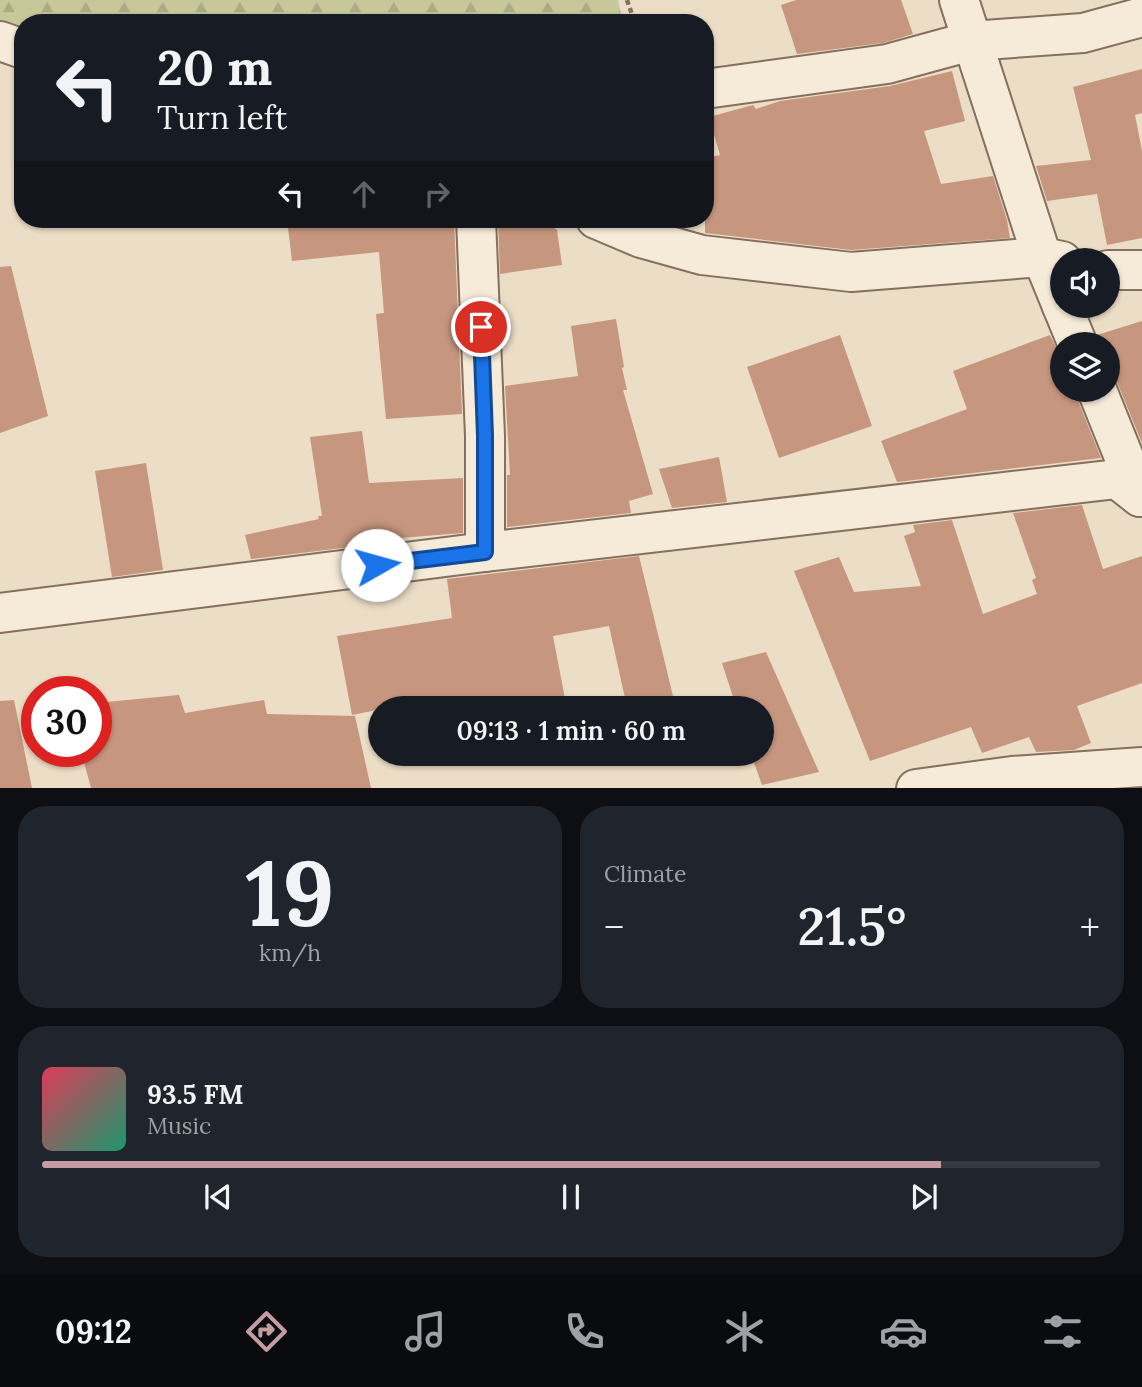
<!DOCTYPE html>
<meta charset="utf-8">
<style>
:root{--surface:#171b24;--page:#20242c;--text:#f1f3f6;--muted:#9ea1a6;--line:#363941;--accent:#c59ca1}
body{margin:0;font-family:Lora,serif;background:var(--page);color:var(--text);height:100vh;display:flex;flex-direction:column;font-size:26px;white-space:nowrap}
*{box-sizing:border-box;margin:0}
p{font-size:23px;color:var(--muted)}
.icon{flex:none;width:38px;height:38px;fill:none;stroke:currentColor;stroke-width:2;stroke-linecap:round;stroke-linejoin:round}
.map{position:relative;height:788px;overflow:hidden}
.drawer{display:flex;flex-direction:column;gap:18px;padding:18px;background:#0d0f14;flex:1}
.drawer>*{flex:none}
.guide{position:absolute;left:14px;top:14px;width:700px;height:214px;border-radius:28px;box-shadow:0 2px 5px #0004;background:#171b24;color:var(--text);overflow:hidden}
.tools{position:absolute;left:1050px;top:248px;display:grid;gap:14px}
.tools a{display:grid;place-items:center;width:70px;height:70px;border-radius:50%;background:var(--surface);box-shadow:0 2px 5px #0004;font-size:35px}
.speed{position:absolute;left:21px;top:676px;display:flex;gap:14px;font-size:35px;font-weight:700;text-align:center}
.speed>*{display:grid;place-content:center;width:91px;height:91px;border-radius:50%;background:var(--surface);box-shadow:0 2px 5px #0004;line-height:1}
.speed .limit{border:10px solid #d22;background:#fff;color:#111}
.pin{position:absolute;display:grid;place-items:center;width:60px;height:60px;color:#fff;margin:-30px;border:4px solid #fff;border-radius:50%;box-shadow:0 2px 7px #0007}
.me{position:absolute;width:77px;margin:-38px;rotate:83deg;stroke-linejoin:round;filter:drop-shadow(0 0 5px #0008)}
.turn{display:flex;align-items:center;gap:24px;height:147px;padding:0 28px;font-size:32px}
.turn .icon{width:91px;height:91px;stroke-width:2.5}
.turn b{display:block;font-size:49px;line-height:60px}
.lanes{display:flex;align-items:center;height:66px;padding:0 28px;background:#0003;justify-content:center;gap:35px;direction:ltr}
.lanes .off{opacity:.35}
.big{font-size:52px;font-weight:600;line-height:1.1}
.drawer .card{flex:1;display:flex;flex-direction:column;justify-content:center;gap:10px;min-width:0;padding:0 24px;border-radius:28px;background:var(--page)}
.drawer .dial{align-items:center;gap:0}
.dial b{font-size:91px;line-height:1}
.song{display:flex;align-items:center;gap:21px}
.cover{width:84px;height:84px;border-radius:10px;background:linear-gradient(135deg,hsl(350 70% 55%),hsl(160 70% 35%))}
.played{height:7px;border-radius:4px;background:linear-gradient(90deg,var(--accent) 85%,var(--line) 85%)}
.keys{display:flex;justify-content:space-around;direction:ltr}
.heat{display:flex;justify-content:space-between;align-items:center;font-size:38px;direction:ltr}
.drawer .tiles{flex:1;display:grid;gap:18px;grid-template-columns:1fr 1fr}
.card:last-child{grid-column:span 2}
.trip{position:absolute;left:368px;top:696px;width:406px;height:70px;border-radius:35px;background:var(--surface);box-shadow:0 2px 5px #0004;font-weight:600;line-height:70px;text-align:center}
.tab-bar{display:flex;height:112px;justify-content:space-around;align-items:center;background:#090b0e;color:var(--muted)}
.tab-bar .icon{width:49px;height:49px}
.tab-bar .active{color:var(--accent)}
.tab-bar b{font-size:32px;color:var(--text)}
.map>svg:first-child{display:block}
.forest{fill:url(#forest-firs)}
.building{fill:#c6967e}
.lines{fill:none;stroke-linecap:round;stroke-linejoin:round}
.minor-casing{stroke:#856f5d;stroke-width:42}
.tertiary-casing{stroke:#856f5d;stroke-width:42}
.path{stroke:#856f5d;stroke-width:4.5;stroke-dasharray:5 3.5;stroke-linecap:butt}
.minor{stroke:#f6ebd8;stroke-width:38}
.tertiary{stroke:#f6ebd8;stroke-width:38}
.route-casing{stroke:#114b97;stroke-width:18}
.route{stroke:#1a73e8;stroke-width:12}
</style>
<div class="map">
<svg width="1142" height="789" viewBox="0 0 1142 789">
<defs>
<pattern id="forest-firs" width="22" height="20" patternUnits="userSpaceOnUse" patternTransform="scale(1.75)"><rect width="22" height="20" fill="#c6c89a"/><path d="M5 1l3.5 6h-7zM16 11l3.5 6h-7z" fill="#abac84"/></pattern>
</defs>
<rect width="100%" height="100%" fill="#ebddc6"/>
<polygon class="forest" points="0,0 618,0 623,23 23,23 23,37 0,31"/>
<g class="building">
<polygon points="796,0 901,0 913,34 883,43 797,54 781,5"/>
<polygon points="1142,69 1142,113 1135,115 1142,151 1142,238 1107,245 1097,194 1047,201 1036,166 1091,160 1073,87"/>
<polygon points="952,71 965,121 924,131 941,184 993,176 1007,220 1010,238 851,250 705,233 705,158 720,155 709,117 753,105 756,109 780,101 890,86"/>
<polygon points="287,219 454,219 462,414 386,419 376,314 384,313 379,252 292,261"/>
<polygon points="498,219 542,219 557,230 562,265 500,274"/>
<polygon points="11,266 48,416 0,433 0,267"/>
<polygon points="616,319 624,367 622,368 627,390 623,390 653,494 629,501 631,513 507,527 507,475 510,475 505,386 578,376 571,326"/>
<polygon points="1142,321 1142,443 1117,382 1108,372 1108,345 1099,345 1097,335"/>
<polygon points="840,335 872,426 779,458 747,367"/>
<polygon points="1050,335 1062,359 1062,390 1076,390 1077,398 1101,458 897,482 881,441 967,409 953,371"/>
<polygon points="362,431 369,483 463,478 463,533 374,540 375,544 251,559 245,535 319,519 318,516 322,516 310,437"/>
<polygon points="719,457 727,502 672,508 659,469"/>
<polygon points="146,463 163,570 112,577 95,471"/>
<polygon points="1082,505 1103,569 1142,556 1142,683 1077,706 1091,743 1074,750 1036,752 1029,737 982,753 971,727 870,761 794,571 839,557 854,592 921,586 904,536 915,532 913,525 952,520 983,614 1037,594 1032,580 1036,578 1013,513"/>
<polygon points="639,556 673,696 627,707 609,626 553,636 567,709 484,709 482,700 442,706 441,700 423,704 422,701 352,715 337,636 452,618 447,579"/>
<polygon points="766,652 819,772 762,785 751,754 761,754 761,709 737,709 722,663"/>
<polygon points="179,695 185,713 264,700 267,714 355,716 371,788 91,788 81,751 96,751 96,703"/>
<polygon points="14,700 32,788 0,788 0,701"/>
</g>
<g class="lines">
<g class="minor-casing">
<g id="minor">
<polyline points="959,0 1042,257 1062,306"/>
<polyline points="0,41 23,49"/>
<polyline points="705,89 887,64 971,41 1083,33 1142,17"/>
<polyline points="476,219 485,436 485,552"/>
<polyline points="596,219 641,238 702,255 851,272 1042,257 1062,261"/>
<polyline points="1108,270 1142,270"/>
<polyline points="1062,306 1078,345"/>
<polyline points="1097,390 1140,497"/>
<polyline points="0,613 485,552 1117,479 1140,497"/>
</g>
</g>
<g class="tertiary-casing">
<polyline id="tertiary" points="916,789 1012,776 1142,767"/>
</g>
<polyline class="path" points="627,0 635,23"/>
<use href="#minor" class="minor"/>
<use href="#tertiary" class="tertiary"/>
</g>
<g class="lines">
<g class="route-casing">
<polyline id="route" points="377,565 485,552 485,436 481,327"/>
</g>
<use href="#route" class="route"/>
</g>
</svg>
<div class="tools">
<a><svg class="icon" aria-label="sound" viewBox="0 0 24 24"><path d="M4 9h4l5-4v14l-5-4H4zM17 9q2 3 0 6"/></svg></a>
<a><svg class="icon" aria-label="layers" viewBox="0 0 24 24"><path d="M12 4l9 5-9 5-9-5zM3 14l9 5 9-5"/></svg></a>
</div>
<div class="speed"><div class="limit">30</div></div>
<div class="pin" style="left:481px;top:327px;background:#d93025"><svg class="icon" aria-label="arrive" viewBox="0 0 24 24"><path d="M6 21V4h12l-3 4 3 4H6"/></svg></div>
<svg class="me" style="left:377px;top:565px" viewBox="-20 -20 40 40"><circle r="19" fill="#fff"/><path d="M0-13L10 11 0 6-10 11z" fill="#1a73e8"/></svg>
<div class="trip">09:13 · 1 min · 60 m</div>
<div class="guide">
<div class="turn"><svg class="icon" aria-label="left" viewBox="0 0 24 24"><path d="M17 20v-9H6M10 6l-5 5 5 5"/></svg><div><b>20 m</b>Turn left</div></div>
<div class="lanes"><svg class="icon" aria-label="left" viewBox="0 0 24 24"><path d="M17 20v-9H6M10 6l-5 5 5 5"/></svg><svg class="icon off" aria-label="ahead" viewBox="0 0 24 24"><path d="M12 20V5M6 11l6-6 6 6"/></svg><svg class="icon off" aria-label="right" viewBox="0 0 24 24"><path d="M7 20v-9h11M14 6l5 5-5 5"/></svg></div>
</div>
</div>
<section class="drawer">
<div class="tiles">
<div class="card dial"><b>19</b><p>km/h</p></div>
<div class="card"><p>Climate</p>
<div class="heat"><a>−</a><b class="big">21.5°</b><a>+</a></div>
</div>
<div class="card">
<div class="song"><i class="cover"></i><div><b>93.5 FM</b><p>Music</p></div></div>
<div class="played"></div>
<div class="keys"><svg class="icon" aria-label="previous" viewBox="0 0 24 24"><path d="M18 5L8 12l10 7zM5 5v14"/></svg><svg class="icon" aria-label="pause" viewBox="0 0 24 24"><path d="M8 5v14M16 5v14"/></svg><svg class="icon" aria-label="next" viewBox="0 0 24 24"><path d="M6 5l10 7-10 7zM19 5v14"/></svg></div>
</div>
</div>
</section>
<nav class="tab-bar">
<b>09:12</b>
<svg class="icon active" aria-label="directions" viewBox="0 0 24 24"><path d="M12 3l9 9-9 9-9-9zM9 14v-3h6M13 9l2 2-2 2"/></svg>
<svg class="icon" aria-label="music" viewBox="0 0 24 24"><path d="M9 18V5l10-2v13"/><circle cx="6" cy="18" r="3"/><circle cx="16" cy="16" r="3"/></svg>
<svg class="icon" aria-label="phone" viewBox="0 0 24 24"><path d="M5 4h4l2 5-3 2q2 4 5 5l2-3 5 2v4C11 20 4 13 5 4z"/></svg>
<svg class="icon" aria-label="climate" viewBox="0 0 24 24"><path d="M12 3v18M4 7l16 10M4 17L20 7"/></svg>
<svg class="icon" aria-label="car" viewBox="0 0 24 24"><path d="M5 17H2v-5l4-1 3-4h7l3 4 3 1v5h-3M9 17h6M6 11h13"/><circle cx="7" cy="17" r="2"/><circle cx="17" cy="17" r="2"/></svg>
<svg class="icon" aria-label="filters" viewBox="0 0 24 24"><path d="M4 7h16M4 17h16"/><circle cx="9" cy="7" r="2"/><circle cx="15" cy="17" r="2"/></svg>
</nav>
